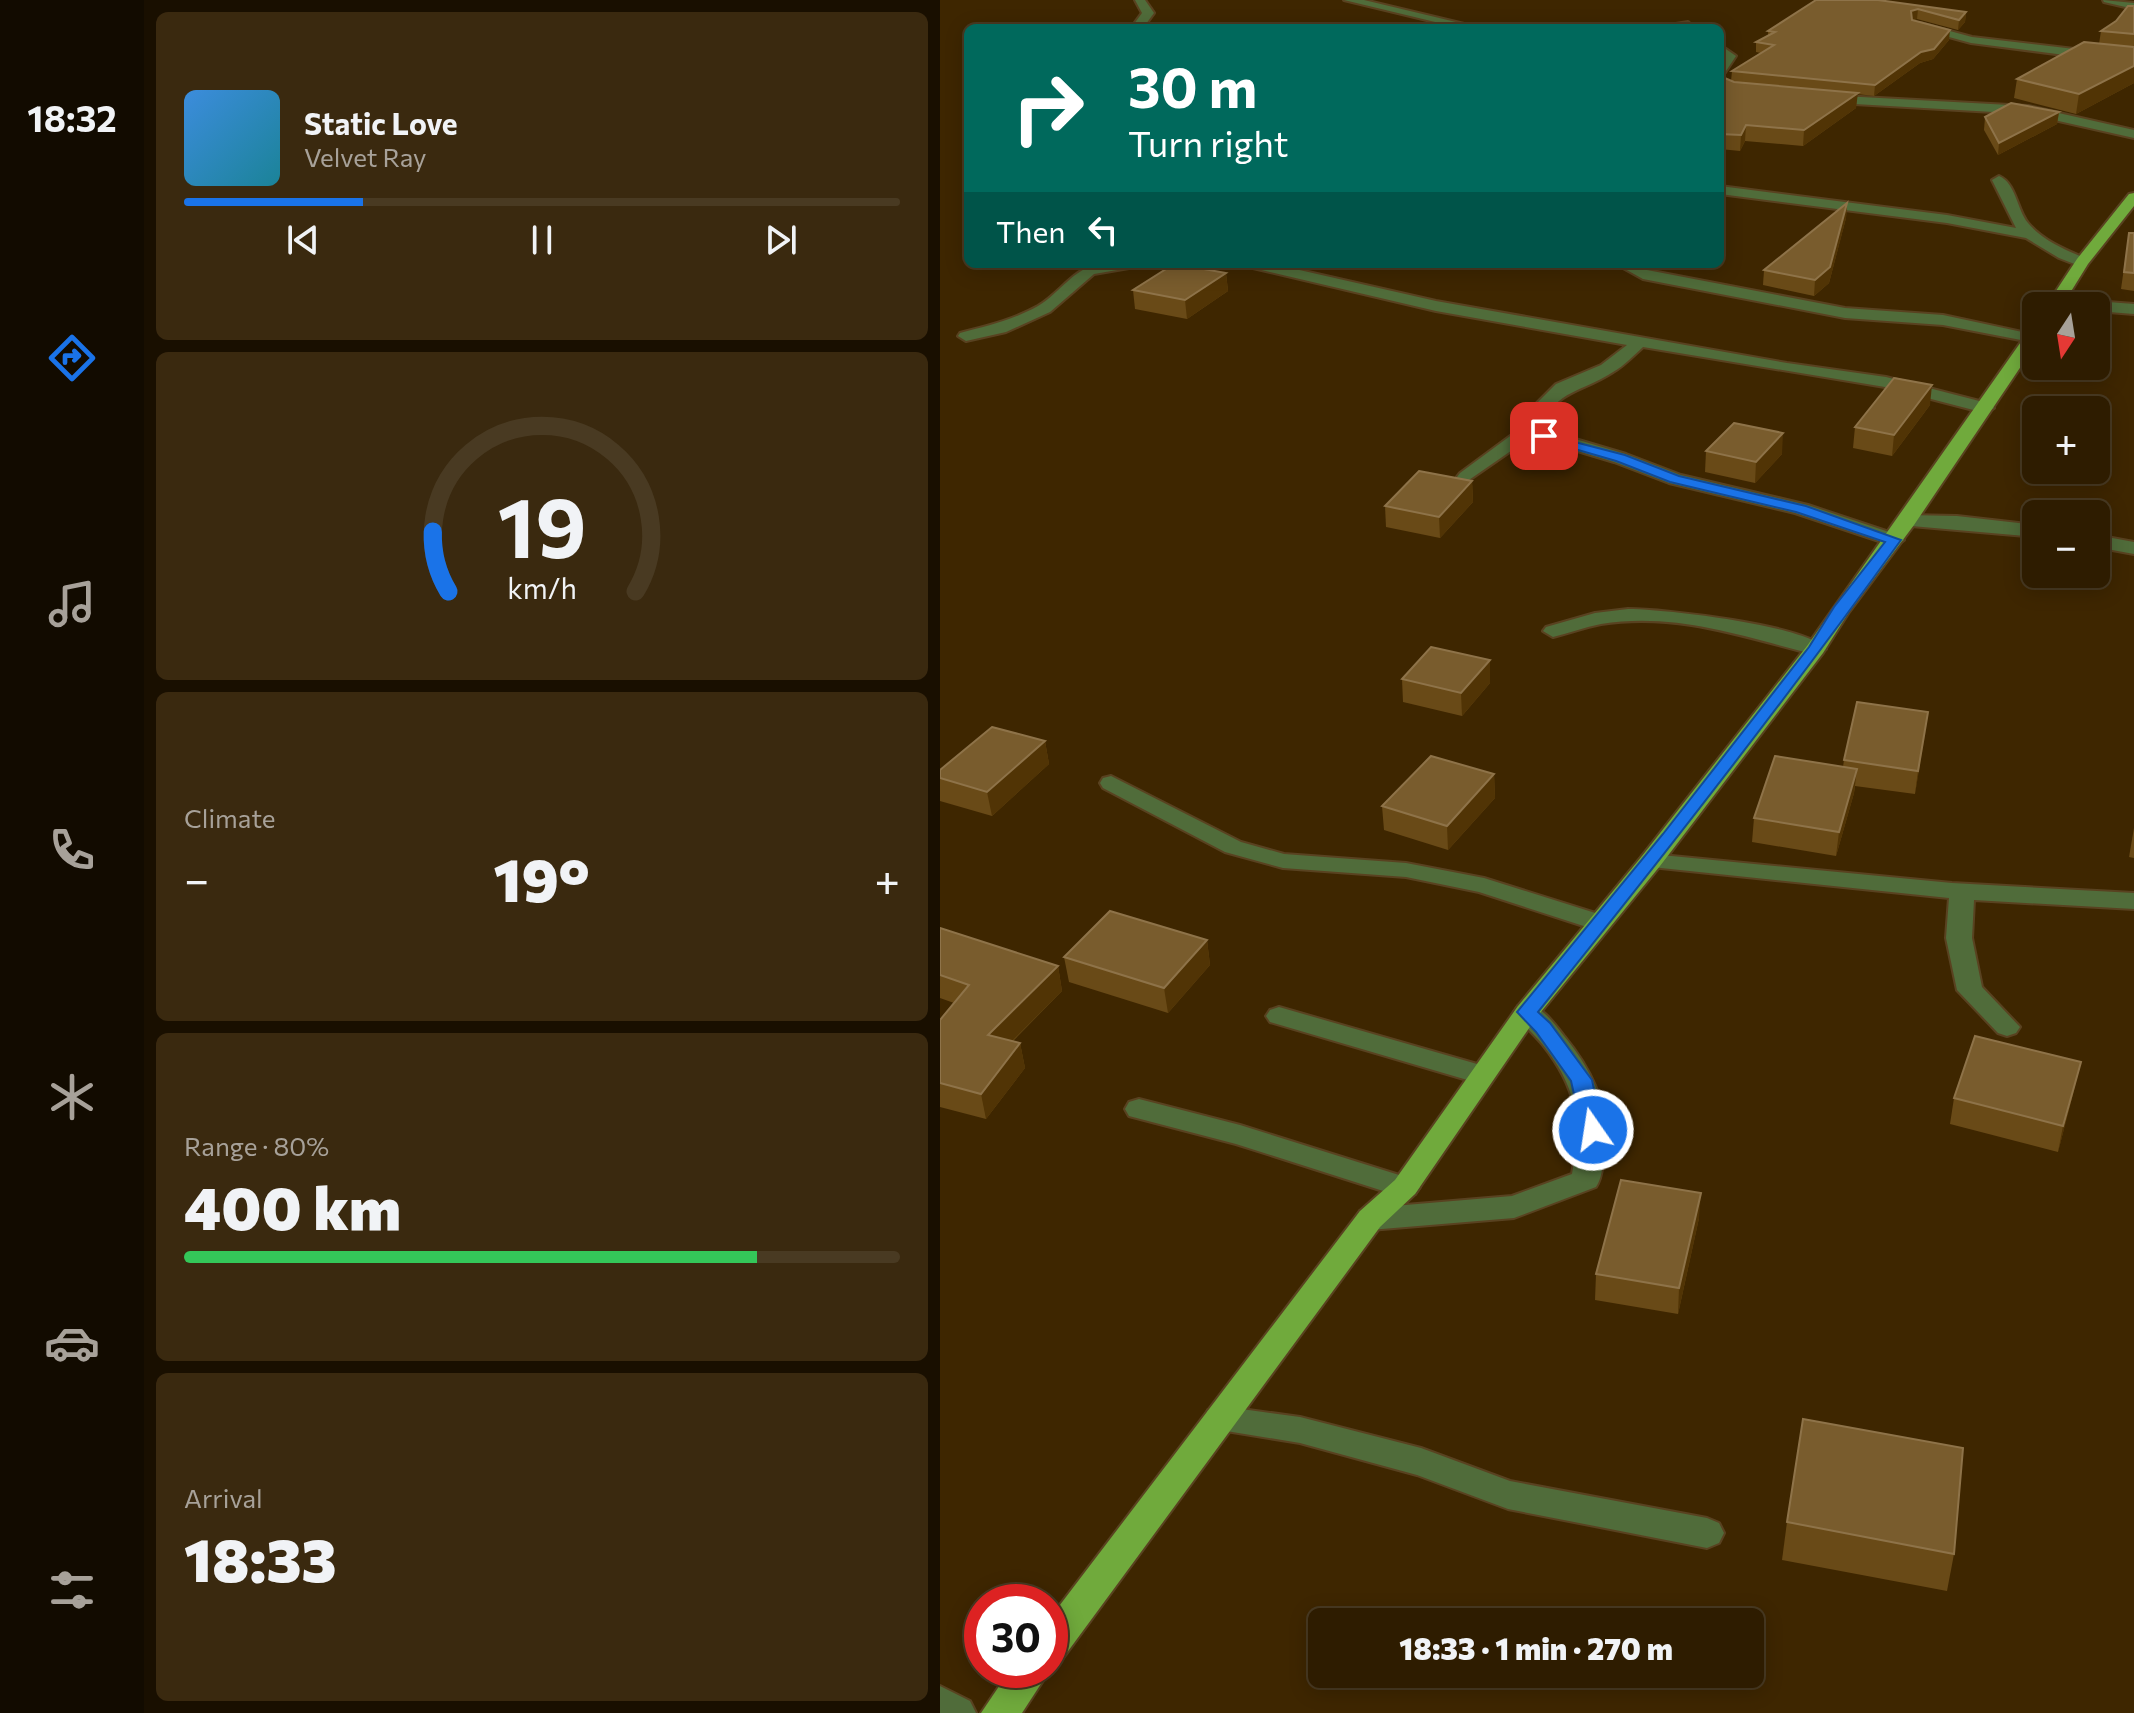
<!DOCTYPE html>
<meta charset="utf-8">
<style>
:root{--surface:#2e1c00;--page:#3a290f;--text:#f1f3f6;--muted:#a7a199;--line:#493a22;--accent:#1a73e8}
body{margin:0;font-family:Commissioner,sans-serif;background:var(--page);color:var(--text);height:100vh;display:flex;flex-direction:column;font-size:30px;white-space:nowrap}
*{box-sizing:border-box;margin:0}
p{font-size:26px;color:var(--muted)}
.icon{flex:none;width:44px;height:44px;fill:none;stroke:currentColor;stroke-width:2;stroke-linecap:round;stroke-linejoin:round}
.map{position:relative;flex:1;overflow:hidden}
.side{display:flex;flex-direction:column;gap:12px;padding:12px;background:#190f00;width:796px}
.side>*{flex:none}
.guide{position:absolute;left:24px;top:24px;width:760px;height:244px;border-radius:12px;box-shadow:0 4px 20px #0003,0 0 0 2px var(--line);background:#00695c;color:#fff;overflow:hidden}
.needle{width:52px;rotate:192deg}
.controls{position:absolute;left:1082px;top:292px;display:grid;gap:16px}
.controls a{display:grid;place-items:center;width:88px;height:88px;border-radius:12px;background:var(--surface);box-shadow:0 4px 20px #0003,0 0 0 2px var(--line);font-size:40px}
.speed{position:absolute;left:24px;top:1584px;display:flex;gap:16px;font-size:40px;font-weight:700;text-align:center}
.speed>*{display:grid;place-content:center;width:104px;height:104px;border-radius:50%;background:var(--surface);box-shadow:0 4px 20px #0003,0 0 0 2px var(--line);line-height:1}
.speed .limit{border:12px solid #d22;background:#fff;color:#111}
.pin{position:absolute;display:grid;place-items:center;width:68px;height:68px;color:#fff;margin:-34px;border-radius:16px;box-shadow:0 4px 12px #0006}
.me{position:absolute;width:88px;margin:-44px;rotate:347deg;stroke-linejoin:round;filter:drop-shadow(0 0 6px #0008)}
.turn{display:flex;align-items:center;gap:28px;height:168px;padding:0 32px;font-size:36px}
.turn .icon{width:104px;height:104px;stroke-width:2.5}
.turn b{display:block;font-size:56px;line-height:68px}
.then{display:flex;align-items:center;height:76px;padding:0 32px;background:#0003;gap:16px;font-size:30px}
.big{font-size:60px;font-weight:800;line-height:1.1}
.side .widget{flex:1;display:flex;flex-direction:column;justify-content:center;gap:12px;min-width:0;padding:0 28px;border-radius:12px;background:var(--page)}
.side .dial{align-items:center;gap:0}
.dial svg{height:208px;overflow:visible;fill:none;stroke:var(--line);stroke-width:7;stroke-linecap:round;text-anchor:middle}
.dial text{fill:var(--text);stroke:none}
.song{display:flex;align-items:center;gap:24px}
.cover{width:96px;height:96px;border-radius:12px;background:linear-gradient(135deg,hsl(210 70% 55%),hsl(190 70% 35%))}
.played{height:8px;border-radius:4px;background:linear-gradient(90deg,var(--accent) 25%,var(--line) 25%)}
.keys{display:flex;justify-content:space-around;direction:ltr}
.heat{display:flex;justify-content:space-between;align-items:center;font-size:44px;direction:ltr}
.charge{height:12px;border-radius:6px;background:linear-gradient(90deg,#34c759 80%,var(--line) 0)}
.trip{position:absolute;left:368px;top:1608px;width:456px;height:80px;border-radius:12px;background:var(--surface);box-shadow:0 4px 20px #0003,0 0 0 2px var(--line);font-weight:800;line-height:80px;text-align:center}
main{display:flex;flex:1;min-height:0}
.dock{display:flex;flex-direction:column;width:144px;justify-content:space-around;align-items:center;background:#120b00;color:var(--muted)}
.dock .icon{width:56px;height:56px}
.dock .selected{color:var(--accent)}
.dock b{font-size:36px;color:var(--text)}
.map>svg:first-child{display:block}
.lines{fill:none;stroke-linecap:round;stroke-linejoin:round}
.minor-casing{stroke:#594220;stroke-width:4}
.major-casing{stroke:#594220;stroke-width:4}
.minor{fill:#506c3a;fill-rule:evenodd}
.major{fill:#70aa3c;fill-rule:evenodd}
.wall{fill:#694a17}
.shaded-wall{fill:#513405}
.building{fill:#795c2d;stroke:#8e7349;stroke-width:2}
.route{fill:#1a73e8;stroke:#114b97;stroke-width:2}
</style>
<main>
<nav class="dock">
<b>18:32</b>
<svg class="icon selected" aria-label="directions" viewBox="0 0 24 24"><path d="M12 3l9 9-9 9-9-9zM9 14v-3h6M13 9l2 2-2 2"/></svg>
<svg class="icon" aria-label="music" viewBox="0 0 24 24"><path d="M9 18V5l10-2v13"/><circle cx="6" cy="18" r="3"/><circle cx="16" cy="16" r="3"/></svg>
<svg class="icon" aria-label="phone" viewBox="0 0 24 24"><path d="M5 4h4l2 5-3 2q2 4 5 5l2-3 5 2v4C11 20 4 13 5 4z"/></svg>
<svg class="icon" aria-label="climate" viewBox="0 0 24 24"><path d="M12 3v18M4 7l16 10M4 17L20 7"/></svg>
<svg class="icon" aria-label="car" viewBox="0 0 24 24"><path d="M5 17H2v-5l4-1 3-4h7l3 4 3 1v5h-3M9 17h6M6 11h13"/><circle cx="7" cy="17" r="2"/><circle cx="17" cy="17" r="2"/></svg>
<svg class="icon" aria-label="filters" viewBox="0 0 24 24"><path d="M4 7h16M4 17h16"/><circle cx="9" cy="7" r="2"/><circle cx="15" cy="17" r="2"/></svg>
</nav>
<section class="side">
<div class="widget">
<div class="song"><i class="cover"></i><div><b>Static Love</b><p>Velvet Ray</p></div></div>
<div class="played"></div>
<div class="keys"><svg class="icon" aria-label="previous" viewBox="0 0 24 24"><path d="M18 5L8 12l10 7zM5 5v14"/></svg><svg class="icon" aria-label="pause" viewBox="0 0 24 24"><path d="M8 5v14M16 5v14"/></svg><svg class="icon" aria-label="next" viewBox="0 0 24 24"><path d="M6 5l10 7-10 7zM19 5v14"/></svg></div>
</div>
<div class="widget dial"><svg viewBox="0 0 100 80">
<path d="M14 69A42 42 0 1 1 86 69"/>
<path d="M14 69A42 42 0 0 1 8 46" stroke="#1a73e8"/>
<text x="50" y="56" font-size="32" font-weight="700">19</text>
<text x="50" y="72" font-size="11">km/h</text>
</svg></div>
<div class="widget"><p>Climate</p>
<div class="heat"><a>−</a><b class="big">19°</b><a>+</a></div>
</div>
<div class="widget"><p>Range · 80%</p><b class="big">400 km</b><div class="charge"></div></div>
<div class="widget"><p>Arrival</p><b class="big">18:33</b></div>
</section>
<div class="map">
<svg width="1194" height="1713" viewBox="0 0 1194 1713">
<rect width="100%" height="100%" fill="#3e2600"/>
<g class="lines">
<g class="minor-casing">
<g id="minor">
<polygon points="195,0 205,0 214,13 203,28 191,28 202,13"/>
<polygon points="404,0 424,0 541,28 520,28"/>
<polygon points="1163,0 1194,3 1194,9 1164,2"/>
<polygon points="748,22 754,28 711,28"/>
<polygon points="980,23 1032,37 1194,56 1194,64 1031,43 976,28 974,26"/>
<polygon points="780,45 796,56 784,74 780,75 780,62 784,57 780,54"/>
<polygon points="884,95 1088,106 1194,130 1194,138 1088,114 880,102 880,96"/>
<path d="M1059,176C1076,183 1077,210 1088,223C1103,241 1126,250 1147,259V265H1137L1119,258L1086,238L1007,223L780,194V186L1007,215L1076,228L1052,180Z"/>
<path d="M159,264H196L189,268L154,274L110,312L66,332L26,341L18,336L20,333C47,326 73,320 98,306C120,293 134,268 159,264Z"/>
<path d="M306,264H333L496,301L847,363L946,377L1051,404L1054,408L1045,413L945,387L703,347C694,355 684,366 673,372C639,394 621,387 598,428L686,454L741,475L868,505L961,536L964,540L954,546L855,513L729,483L674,462L591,437L526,482L520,481L517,477L520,473L581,428L593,407L616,384L661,365L687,345L496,311L313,268Z"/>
<polygon points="676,264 695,264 707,270 905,308 1003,315 1096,335 1096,343 1003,325 905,318 703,279"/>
<polygon points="1116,298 1194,304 1194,314 1156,311 1156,306 1110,306 1111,300"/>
<polygon points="967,515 1017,516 1096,525 1096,537 960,525 958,521 960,517"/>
<polygon points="1156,535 1194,542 1194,554 1156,547"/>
<path d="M688,609C723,609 866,625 886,649L876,655C804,637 737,612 661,624C645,627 629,633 613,637L603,631L606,627L655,613Z"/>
<polygon points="171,776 301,842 344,854 466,863 544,878 668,917 672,923 668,929 659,931 539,892 466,877 343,868 285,852 163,788 160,783 163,778"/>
<polygon points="711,854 1012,883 1194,893 1194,909 1034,900 1032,938 1042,987 1080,1027 1076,1033 1067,1036 1058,1033 1017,990 1006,938 1009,898 702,866 699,861 702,856"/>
<path d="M587,1003C603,1008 614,1023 624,1036C653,1071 672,1111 664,1157C662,1168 662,1178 656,1187L574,1218L430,1230L420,1227L415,1219L420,1211L430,1208L572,1196L632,1174C642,1121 637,1088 603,1045C594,1034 582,1024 574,1012L578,1006Z"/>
<polygon points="339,1007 551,1068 555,1075 551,1082 541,1084 330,1022 326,1016 330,1010"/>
<polygon points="199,1099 300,1125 475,1180 480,1187 475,1194 465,1198 296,1144 189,1116 185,1109 189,1102"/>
<polygon points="280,1406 360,1417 481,1448 570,1481 767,1518 779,1523 784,1533 779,1543 767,1548 568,1509 477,1475 360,1443 268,1428 264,1419 268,1410"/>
<polygon points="0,1686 30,1701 36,1713 0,1713"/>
</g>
</g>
<g class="major-casing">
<g id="major">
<polygon points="1194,193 1194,206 1148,264 1122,306 1106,306 1137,259 1189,194"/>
<polygon points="1096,327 1096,344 974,525 909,612 883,653 720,866 596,1018 475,1194 440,1227 123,1658 110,1662 110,1618 420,1211 455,1180 578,1006 702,856 867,646 1090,329"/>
<polygon points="70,1670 110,1670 82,1713 41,1713"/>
</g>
</g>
<use href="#minor" class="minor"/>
<use href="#major" class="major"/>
</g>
<g class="wall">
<polygon points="876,0 1026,12 1025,22 1018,30 977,19 973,20 1009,40 993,59 980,63 934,96 917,94 916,108 863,146 805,141 800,151 780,149 780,76 791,81 792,71 821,53 816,52 816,42 828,36 828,31"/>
<polygon points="1194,6 1194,83 1136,114 1074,98 1077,79 1159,44 1161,31 1176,21"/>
<polygon points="1119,112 1117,124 1058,155 1044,130 1045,117"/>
<polygon points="907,203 906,218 889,283 874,296 823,285 824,270"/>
<polygon points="1189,233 1194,233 1194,291 1181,289"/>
<polygon points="286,273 288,291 247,319 195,309 193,290"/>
<polygon points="990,405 952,456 913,448 915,427"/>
<polygon points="766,451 842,454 815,483 765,472"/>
<polygon points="532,481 533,502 500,538 446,527 445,506"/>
<polygon points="462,679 550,683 522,716 463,702"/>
<polygon points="988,712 975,794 915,786 914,793 896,856 812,842 814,818 903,767 904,760"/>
<polygon points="105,741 109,764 52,816 0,801 0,770"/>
<polygon points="554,774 555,798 508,850 444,830 442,806"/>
<polygon points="1194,828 1194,858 1189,857"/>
<polygon points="0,928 118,966 122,991 73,1041 80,1043 85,1068 46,1119 0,1107 0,1020 14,1003 0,998"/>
<polygon points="267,940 270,965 228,1013 129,982 124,957"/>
<polygon points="1141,1062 1118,1152 1010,1124 1014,1098"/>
<polygon points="759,1218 738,1314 655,1300 656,1274"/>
<polygon points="847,1522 1014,1554 1007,1591 842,1560"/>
</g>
<g class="shaded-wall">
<polygon points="978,9 977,19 970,21 971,11"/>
<polygon points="1026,12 1025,22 1018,30 1019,20"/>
<polygon points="1010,30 1009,40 993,59 980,63 934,96 935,85"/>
<polygon points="1194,66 1194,83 1136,114 1139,94"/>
<polygon points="918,93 916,108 863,146 864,130"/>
<polygon points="1119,112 1117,124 1058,155 1059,143"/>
<polygon points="806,125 805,141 800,151 801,135"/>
<polygon points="907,203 906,218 889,283 874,296 875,280"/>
<polygon points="286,273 288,291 247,319 245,300"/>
<polygon points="992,385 990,405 952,456 954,435"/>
<polygon points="843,433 842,454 815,483 816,462"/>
<polygon points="532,481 533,502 500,538 499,517"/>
<polygon points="550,660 550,683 522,716 521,693"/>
<polygon points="988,712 985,735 975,794 978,771"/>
<polygon points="105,741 109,764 52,816 47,792"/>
<polygon points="917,769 914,793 896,856 899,832"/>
<polygon points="554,774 555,798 508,850 507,826"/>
<polygon points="267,940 270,965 228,1013 224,988"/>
<polygon points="118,966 122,991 53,1060 48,1035"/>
<polygon points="80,1043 85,1068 46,1119 41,1094"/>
<polygon points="1141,1062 1135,1087 1118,1152 1123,1126"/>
<polygon points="761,1193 759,1218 738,1314 739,1288"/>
</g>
<g class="building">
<polygon points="876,0 938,0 1026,12 1019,20 978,9 971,11 972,20 1010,30 994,49 981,52 935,85 792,71 834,45 816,42 835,32 828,31"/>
<polygon points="1188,6 1194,6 1194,34 1161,31 1176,21"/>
<polygon points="1144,42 1194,47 1194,66 1139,94 1077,79"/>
<polygon points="780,76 794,82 918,93 864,130 806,125 801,135 780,134"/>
<polygon points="1071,103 1119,112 1059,143 1045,117"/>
<polygon points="907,203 890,267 875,280 824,270"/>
<polygon points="1189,233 1194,233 1194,273 1184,272"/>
<polygon points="234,264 236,264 286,273 245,300 193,290"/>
<polygon points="954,378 992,385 954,435 915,427"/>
<polygon points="794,423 843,433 816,462 766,451"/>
<polygon points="479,471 532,481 499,517 445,506"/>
<polygon points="491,647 550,660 521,693 462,679"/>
<polygon points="917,702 988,712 978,771 904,760"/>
<polygon points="52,727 105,741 47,792 0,778 0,770"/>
<polygon points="491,756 554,774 507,826 442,806"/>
<polygon points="835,756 917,769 899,832 814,818"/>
<polygon points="170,911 267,940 224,988 124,957"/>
<polygon points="0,928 118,966 48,1035 80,1043 41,1094 0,1083 0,1020 29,985 0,975"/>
<polygon points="1035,1036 1141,1062 1123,1126 1014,1098"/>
<polygon points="681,1180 761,1193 739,1288 656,1274"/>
<polygon points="863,1419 1023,1448 1014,1554 847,1522"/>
</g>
<path class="route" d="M600,433L685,455L739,476L866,506L961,540C845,701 723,857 598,1012L610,1023L652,1080L663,1130L660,1135H645L642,1130L631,1081L596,1032L577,1012L723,834L869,647L894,607L945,542L856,512L730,482L676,461L600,439Z"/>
</svg>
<div class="controls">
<a><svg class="needle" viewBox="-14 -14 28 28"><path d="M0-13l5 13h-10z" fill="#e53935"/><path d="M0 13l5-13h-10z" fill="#a7a199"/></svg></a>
<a>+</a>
<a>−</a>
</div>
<div class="speed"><div class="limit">30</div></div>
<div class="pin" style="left:604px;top:436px;background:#d93025"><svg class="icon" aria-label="arrive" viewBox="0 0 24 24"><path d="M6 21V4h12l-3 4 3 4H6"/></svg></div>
<svg class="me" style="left:653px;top:1130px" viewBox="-20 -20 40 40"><circle r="17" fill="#1a73e8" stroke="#fff" stroke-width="3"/><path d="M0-11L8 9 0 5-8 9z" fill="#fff"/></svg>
<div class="trip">18:33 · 1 min · 270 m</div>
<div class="guide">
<div class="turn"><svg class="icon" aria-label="right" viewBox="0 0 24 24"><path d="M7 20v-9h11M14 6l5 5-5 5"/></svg><div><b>30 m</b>Turn right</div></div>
<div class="then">Then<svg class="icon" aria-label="left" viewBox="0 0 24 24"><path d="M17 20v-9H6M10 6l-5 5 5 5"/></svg></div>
</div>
</div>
</main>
